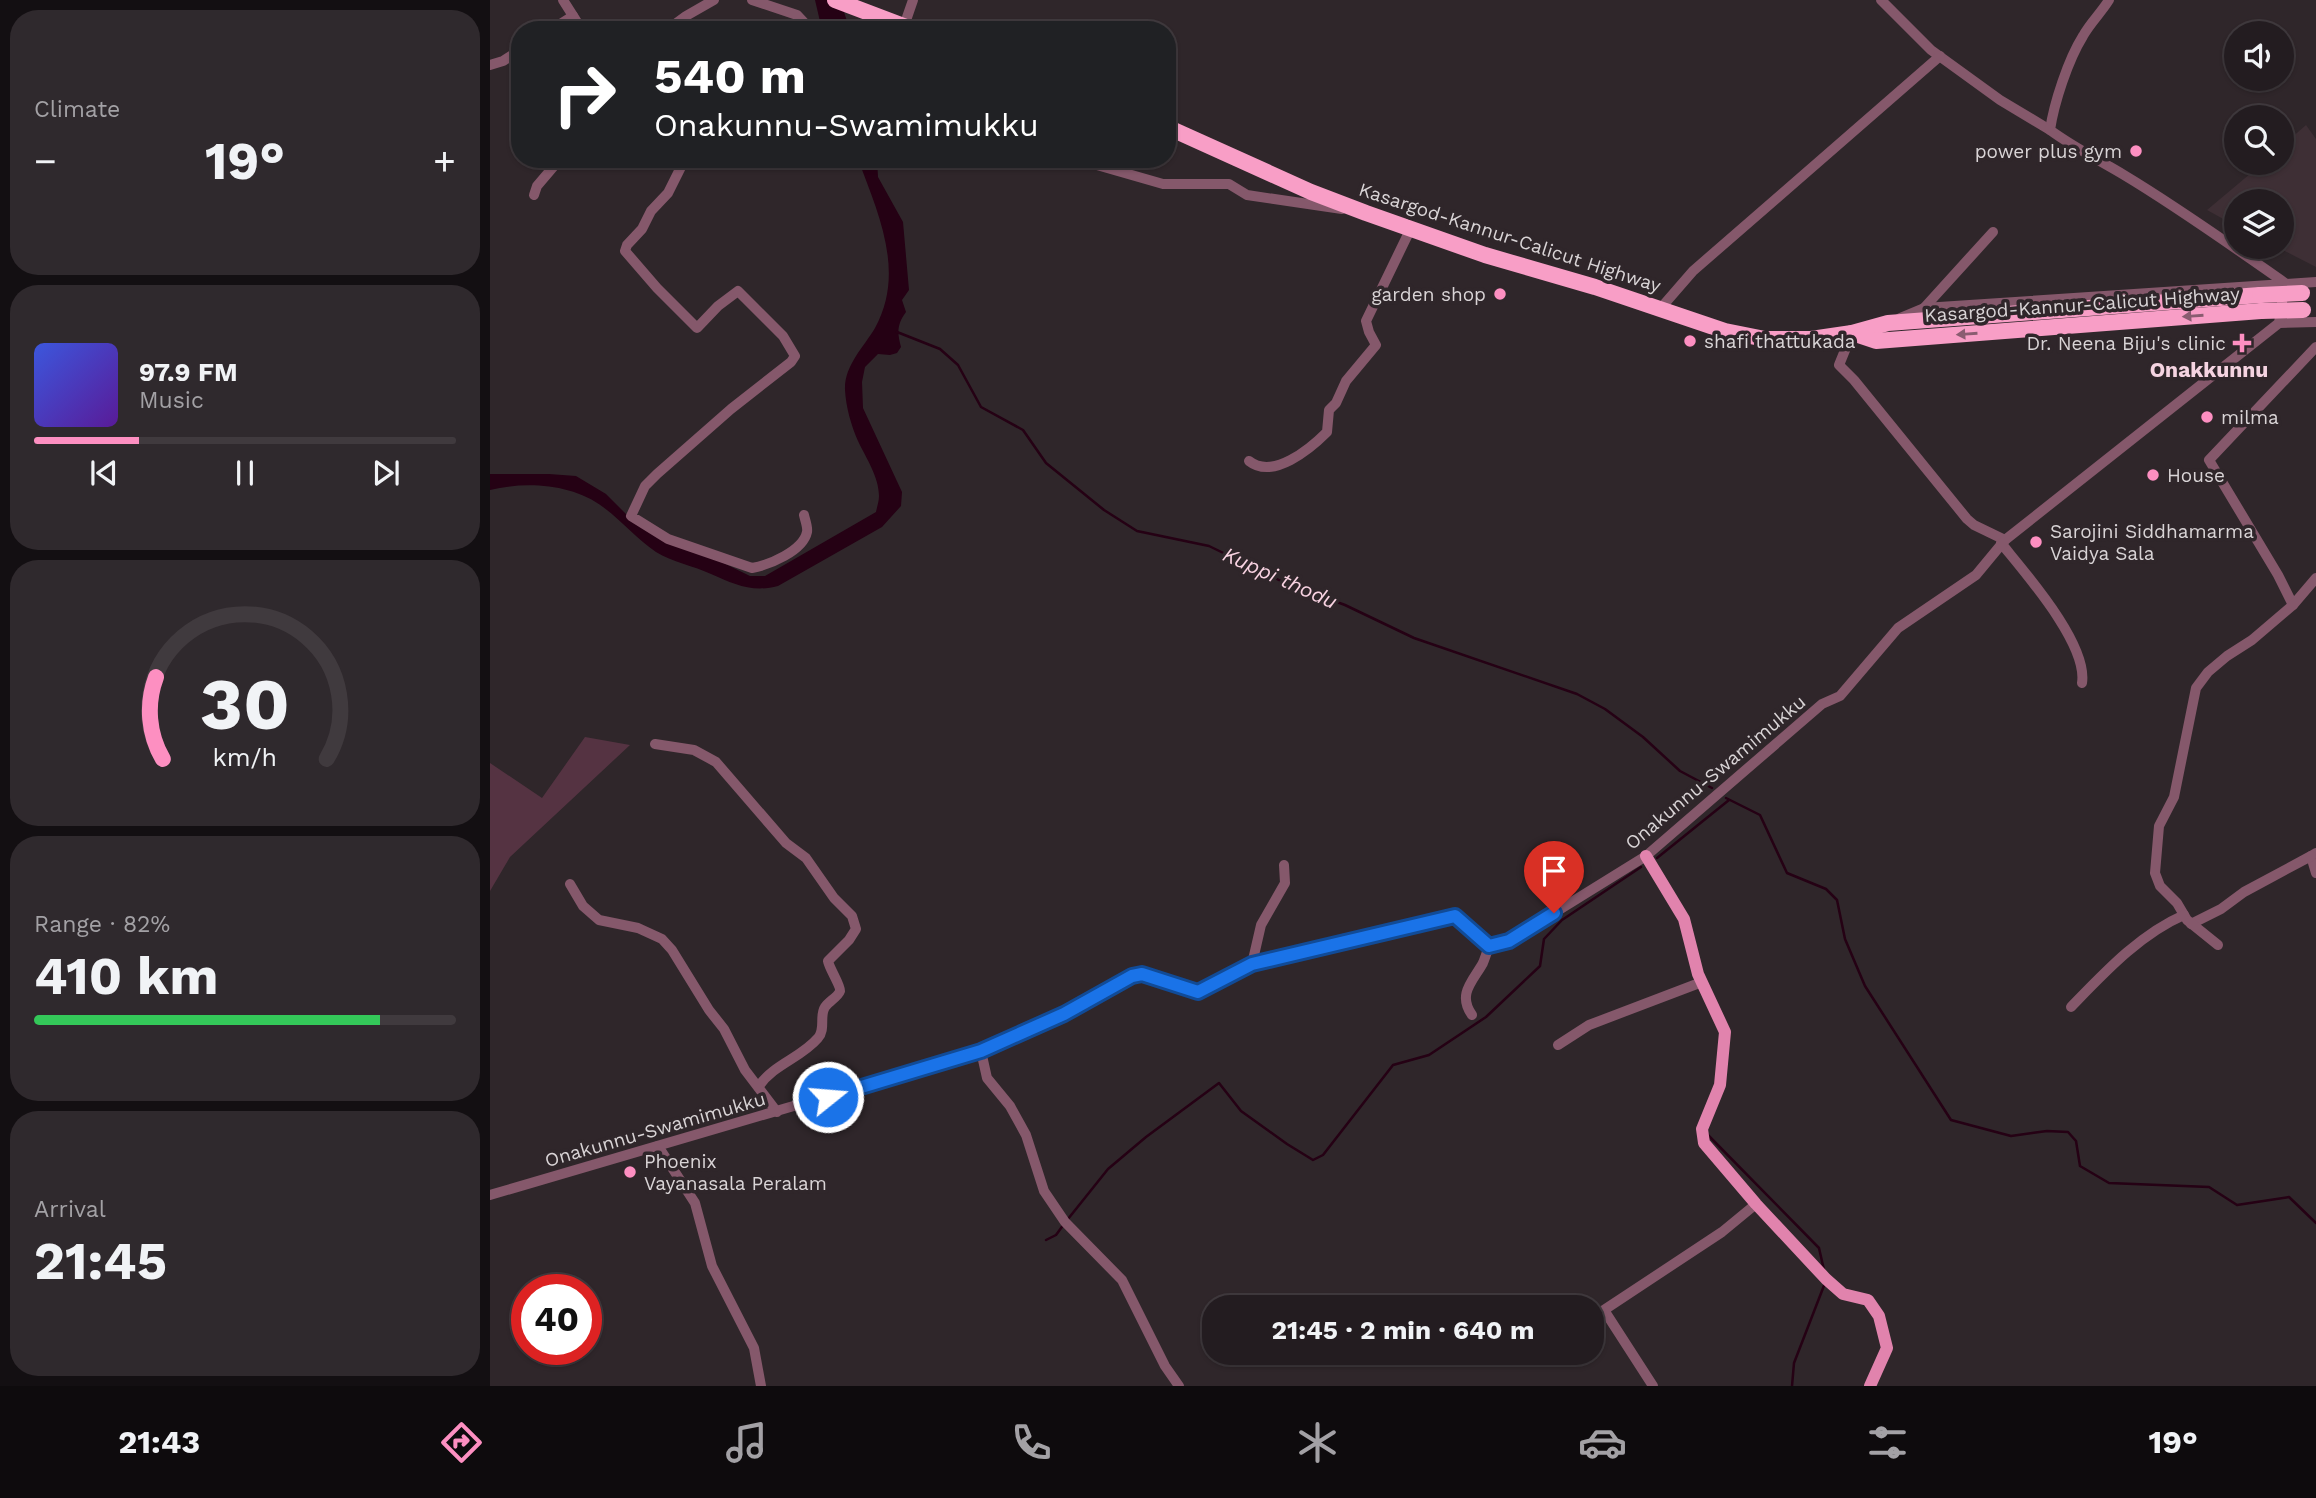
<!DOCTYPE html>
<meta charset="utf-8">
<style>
:root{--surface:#231c20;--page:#2f292d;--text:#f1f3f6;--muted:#a3a1a5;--line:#403a3e;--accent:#fd8fc1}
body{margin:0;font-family:"Work Sans",sans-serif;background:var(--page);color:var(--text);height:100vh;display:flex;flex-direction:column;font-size:26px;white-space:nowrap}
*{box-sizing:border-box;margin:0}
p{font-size:23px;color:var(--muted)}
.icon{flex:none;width:38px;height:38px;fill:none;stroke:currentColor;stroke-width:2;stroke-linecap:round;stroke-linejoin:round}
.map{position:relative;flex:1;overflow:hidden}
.side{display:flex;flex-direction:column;gap:10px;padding:10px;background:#130f12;width:490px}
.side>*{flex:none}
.top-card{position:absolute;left:21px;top:21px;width:665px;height:147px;border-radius:28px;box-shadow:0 2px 5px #0004,0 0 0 2px var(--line);background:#202124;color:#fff;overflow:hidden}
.fabs{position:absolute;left:1734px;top:21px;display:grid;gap:14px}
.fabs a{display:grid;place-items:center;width:70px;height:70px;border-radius:50%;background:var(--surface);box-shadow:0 2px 5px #0004,0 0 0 2px var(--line);font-size:35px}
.speed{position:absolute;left:21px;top:1274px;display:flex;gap:14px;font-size:35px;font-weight:700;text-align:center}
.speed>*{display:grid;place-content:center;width:91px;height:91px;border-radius:50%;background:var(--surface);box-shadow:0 2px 5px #0004,0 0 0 2px var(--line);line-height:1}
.speed .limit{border:10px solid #d22;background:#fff;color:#111}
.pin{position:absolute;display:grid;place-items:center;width:60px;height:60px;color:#fff;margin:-72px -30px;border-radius:50% 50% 50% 0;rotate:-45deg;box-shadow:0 0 7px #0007}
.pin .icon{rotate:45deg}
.me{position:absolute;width:77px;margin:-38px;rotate:73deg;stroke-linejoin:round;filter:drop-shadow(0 0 5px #0008)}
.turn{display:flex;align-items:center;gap:24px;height:147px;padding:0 28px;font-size:32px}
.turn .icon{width:91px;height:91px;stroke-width:2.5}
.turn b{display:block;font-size:49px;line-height:60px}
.big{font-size:52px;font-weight:700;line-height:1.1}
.side .card{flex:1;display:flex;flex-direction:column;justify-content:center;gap:10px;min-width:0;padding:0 24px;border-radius:28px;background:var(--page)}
.side .dial{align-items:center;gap:0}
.dial svg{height:182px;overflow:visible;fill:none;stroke:var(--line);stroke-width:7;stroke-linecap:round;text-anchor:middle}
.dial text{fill:var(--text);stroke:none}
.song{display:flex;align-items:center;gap:21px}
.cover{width:84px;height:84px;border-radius:10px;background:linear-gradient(135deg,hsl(230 70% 55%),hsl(270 70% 35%))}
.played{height:7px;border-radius:4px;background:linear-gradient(90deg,var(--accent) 25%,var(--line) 25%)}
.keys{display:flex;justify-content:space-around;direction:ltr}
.heat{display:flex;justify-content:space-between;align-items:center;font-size:38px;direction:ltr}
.charge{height:10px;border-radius:5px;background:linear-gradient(90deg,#34c759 82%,var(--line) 0)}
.trip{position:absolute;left:712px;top:1295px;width:402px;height:70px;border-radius:28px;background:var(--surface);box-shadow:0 2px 5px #0004,0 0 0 2px var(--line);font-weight:700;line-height:70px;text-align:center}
.dock{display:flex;height:112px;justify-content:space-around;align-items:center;background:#0e0b0d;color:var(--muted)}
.dock .icon{width:49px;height:49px}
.dock .active{color:var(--accent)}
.dock b{font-size:32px;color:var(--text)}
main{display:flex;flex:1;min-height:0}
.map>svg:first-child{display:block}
.built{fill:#3e2f35}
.green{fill:#553342}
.water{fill:#250114}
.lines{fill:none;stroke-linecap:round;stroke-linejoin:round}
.stream{stroke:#250114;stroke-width:2.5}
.minor{stroke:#85586b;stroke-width:10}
.major{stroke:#e183ad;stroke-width:12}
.highway{stroke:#f89ec6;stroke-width:16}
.highway-bridge{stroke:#f89ec6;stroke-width:16}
.oneway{fill:#895c70}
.route-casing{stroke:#114b97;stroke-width:18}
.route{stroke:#1a73e8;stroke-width:12}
.poi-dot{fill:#fd8fc1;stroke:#2f262a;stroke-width:2.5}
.labels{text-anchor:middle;stroke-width:7;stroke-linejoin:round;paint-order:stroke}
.poi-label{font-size:19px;fill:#d9d4d6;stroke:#2f262a;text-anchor:start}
.street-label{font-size:19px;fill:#d9d4d6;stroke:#2f262a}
.neighbourhood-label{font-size:21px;font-weight:bold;fill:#f5d4e1;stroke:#2f262a}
.water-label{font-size:21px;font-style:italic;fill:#f9d3e2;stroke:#2f262a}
</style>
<main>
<section class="side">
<div class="card"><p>Climate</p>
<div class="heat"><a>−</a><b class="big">19°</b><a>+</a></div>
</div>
<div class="card">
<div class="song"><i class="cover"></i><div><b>97.9 FM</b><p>Music</p></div></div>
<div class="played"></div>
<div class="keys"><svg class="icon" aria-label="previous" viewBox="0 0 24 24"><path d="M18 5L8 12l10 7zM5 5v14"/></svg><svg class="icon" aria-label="pause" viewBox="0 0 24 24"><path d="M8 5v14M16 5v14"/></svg><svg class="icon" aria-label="next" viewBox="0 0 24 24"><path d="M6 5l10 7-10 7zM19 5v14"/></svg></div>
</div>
<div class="card dial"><svg viewBox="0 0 100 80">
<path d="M14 69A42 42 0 1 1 86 69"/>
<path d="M14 69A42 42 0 0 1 11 33" stroke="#fd8fc1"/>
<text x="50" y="56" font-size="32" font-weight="700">30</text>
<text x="50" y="72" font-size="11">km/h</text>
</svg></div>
<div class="card"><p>Range · 82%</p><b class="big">410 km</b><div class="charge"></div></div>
<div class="card"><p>Arrival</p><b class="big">21:45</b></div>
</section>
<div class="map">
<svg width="1826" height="1386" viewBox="0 0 1826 1386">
<rect width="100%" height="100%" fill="#2f262a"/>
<polygon class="built" points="1816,125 1826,139 1826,267 1787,247 1792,247 1792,201 1746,201 1746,226 1717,210 1773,163 1792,163 1792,146"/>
<polygon class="green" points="95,737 140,745 20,857 0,891 0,763 52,798"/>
<g class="water">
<polygon points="325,0 350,0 360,30 332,30"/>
<path d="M368,159H387L388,177L413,222L419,290L412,300L416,312C407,324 407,333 411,347L407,353L400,355L388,354L375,367L372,382L373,408L412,492L411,506L392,527L288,586C262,593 244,584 221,574C204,566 182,562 166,552C147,539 132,521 113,507C83,484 36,481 0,490V474H59L86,476L116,494L138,516L260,576H275L386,512C387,507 389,501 389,496C389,477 376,458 368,441C361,425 356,407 355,390C354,366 373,348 385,328C416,272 388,213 368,159Z"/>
</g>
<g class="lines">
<g class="stream">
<polyline points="407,332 450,349 468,365 491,407 533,430 556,463 614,510 647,531 719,546 793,582 855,605 924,638 1087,694 1115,709 1153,737 1190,771 1222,788"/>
<polyline points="1236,798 1270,815 1297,873 1336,889 1347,900 1355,939 1375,986 1461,1120 1521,1136 1557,1131 1578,1132 1586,1141 1590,1166 1619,1183 1719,1187 1747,1205 1799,1197 1826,1223"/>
<polyline points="1167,858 1239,800"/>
<polyline points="1217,1134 1329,1248 1334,1270"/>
<polyline points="578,1219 618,1169 656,1137 729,1083 751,1111 797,1144 823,1160 833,1155 903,1065 939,1055 996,1017 1050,966 1054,939 1072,920 1151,867"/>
<polyline points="556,1240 566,1235 574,1224"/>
<polyline points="1302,1386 1304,1363 1335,1283"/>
</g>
<g class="minor">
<polyline points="73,0 92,30"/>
<polyline points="262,0 307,15 321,30"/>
<polyline points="1391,0 1441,50 1510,100 1560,130"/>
<polyline points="414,26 423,0"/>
<polyline points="61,30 83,16"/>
<polyline points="177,30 196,16 224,0"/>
<polyline points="0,65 13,61 30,50"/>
<path d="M195,159L178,193L161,211L152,229L137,245L135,251L167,288L207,328L228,306L248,291L293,336L305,356L301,362L241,409L167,474L155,486L141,516L178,539L262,568C279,565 313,551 317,532C318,527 315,520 314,515"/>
<polyline points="586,159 673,184 739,184 757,195 852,209"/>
<polyline points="44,195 47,186 70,159"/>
<polyline points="1434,308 1503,232"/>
<polyline points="1170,309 1203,271 1450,56"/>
<polyline points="1410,318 1434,308 1826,282"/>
<polyline points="1789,323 1826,322"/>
<polyline points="1362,333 1349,365 1364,380 1477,519 1484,525 1515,540"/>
<path d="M759,461C783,480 820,449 837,432L839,410L846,403L856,381L886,345L879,332L876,321L921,228"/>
<path d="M1511,543C1536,574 1598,644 1592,683"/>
<polyline points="1803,605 1788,575 1719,460 1826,347"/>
<path d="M165,744L204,750L226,762L296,843L316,858L344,898L362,916L366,929L359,940L338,961C339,968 351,986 350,991C348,997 339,1001 335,1007C329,1016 336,1029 328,1038C311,1058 284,1064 269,1086"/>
<polyline points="1826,853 1821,856 1826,873"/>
<polyline points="80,884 93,906 109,920 148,928 172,939 182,950 219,1010 234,1029 255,1070 287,1112"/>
<polyline points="1701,924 1731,909 1754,892 1821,856"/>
<polyline points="1728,945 1697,920 1687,903 1670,886 1665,873 1669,826 1684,797 1706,688 1718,672 1737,656 1762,640 1803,605 1826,578"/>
<polyline points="762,964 771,925 795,883 794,865"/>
<path d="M1581,1007C1614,973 1650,934 1694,915"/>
<path d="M982,1015C967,994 983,981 993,963C995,958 997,952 999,946"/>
<polyline points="1068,1045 1099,1025 1212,982"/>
<polyline points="491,1051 497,1078 520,1106 536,1135 554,1191 575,1222 632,1280 675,1366 689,1386"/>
<polyline points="168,1146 205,1203 222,1266 264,1348 271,1386"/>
<path d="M0,1195L491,1051L574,1014L642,976L652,974L708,992L762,964L965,916L999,946L1019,941L1156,856L1332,704L1350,696L1408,628L1486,575L1515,540L1789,323L1795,283C1742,246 1689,208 1634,175C1609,160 1583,147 1560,130C1564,103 1578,60 1593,36C1600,23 1611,13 1619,0"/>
<polyline points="1163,1386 1114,1310 1232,1232 1266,1204"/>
</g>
<polyline class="major" points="1156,856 1194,919 1208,974 1235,1032 1230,1085 1212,1129 1214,1143 1266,1204 1336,1279 1353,1294 1378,1300 1389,1316 1397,1348 1380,1386"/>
<g class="highway">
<polyline points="345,0 424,30"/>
<polyline points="677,127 821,192 876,213 995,255 1105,287 1235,331 1275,339 1321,339 1362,333 1398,323 1770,295"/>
<polyline points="1362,333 1386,341 1771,311"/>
</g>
<g class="highway-bridge">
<polyline points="1770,295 1812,293"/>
<polyline points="1771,311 1813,310"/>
</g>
</g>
<defs><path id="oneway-solid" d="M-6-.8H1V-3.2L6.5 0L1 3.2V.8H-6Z" transform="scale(1.75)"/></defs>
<g class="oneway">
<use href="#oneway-solid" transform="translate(1703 316) rotate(176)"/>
<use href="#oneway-solid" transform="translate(1477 334) rotate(176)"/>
</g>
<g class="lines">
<g class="route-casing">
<polyline id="route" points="338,1097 491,1051 574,1014 642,976 652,974 708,992 762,964 965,916 999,946 1019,941 1064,913"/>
</g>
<use href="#route" class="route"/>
</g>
<g class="poi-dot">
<circle cx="1646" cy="151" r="7"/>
<circle cx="1010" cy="294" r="7"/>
<circle cx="1200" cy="341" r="7"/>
<path d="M1748.5 332.5h7v7h7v7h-7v7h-7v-7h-7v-7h7z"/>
<circle cx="1717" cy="417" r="7"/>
<circle cx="1663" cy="475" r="7"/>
<circle cx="1546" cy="542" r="7"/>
<circle cx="140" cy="1172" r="7"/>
</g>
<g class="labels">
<g class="poi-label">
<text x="1632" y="158" text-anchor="end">power plus gym</text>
<text x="996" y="301" text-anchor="end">garden shop</text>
<text x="1214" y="348">shafi thattukada</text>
<text x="1736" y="350" text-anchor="end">Dr. Neena Biju's clinic</text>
<text x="1731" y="424">milma</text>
<text x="1677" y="482">House</text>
<text x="1560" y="538">Sarojini Siddhamarma<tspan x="1560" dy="22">Vaidya Sala</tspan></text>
<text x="154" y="1168">Phoenix<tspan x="154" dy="22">Vayanasala Peralam</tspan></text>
</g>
<g class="street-label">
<text transform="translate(1020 237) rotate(18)" y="7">Kasargod-Kannur-Calicut Highway</text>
<text transform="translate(1592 304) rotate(-4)" y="7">Kasargod-Kannur-Calicut Highway</text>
<text transform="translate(1225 772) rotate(-40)" y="7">Onakunnu-Swamimukku</text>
<text transform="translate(165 1129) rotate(-16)" y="7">Onakunnu-Swamimukku</text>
</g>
<g class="neighbourhood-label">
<text x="1719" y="377">Onakkunnu</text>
</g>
<g class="water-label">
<text transform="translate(790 578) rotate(24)" y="7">Kuppi thodu</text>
</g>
</g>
</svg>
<div class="fabs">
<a><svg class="icon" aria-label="sound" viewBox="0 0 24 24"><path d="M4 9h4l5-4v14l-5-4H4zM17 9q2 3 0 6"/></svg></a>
<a><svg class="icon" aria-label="search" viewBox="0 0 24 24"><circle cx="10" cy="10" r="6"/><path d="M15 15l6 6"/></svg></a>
<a><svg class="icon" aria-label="layers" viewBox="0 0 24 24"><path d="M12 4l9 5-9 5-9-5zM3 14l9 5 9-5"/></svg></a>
</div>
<div class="speed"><div class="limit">40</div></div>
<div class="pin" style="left:1064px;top:913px;background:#d93025"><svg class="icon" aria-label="arrive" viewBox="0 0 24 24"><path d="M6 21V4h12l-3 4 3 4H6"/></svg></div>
<svg class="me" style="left:338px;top:1097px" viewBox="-20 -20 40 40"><circle r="17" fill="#1a73e8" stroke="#fff" stroke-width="3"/><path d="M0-11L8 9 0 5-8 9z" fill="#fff"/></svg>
<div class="trip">21:45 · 2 min · 640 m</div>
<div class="top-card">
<div class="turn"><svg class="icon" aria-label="right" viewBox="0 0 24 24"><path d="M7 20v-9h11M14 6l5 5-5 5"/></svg><div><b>540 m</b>Onakunnu-Swamimukku</div></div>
</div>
</div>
</main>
<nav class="dock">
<b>21:43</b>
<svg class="icon active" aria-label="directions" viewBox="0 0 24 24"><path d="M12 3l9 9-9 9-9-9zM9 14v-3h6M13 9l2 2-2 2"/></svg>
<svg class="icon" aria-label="music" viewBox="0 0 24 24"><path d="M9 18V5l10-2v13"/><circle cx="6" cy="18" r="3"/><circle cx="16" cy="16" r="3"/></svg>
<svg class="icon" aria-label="phone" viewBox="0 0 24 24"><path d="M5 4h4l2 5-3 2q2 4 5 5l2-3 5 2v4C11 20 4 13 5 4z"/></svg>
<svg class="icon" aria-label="climate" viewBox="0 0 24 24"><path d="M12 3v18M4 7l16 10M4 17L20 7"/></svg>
<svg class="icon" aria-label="car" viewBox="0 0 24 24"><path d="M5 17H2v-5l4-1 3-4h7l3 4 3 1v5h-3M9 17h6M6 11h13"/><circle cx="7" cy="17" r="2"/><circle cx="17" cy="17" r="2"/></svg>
<svg class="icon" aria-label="filters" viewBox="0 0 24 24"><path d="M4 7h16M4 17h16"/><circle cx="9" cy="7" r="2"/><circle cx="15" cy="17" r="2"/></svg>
<b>19°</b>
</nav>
